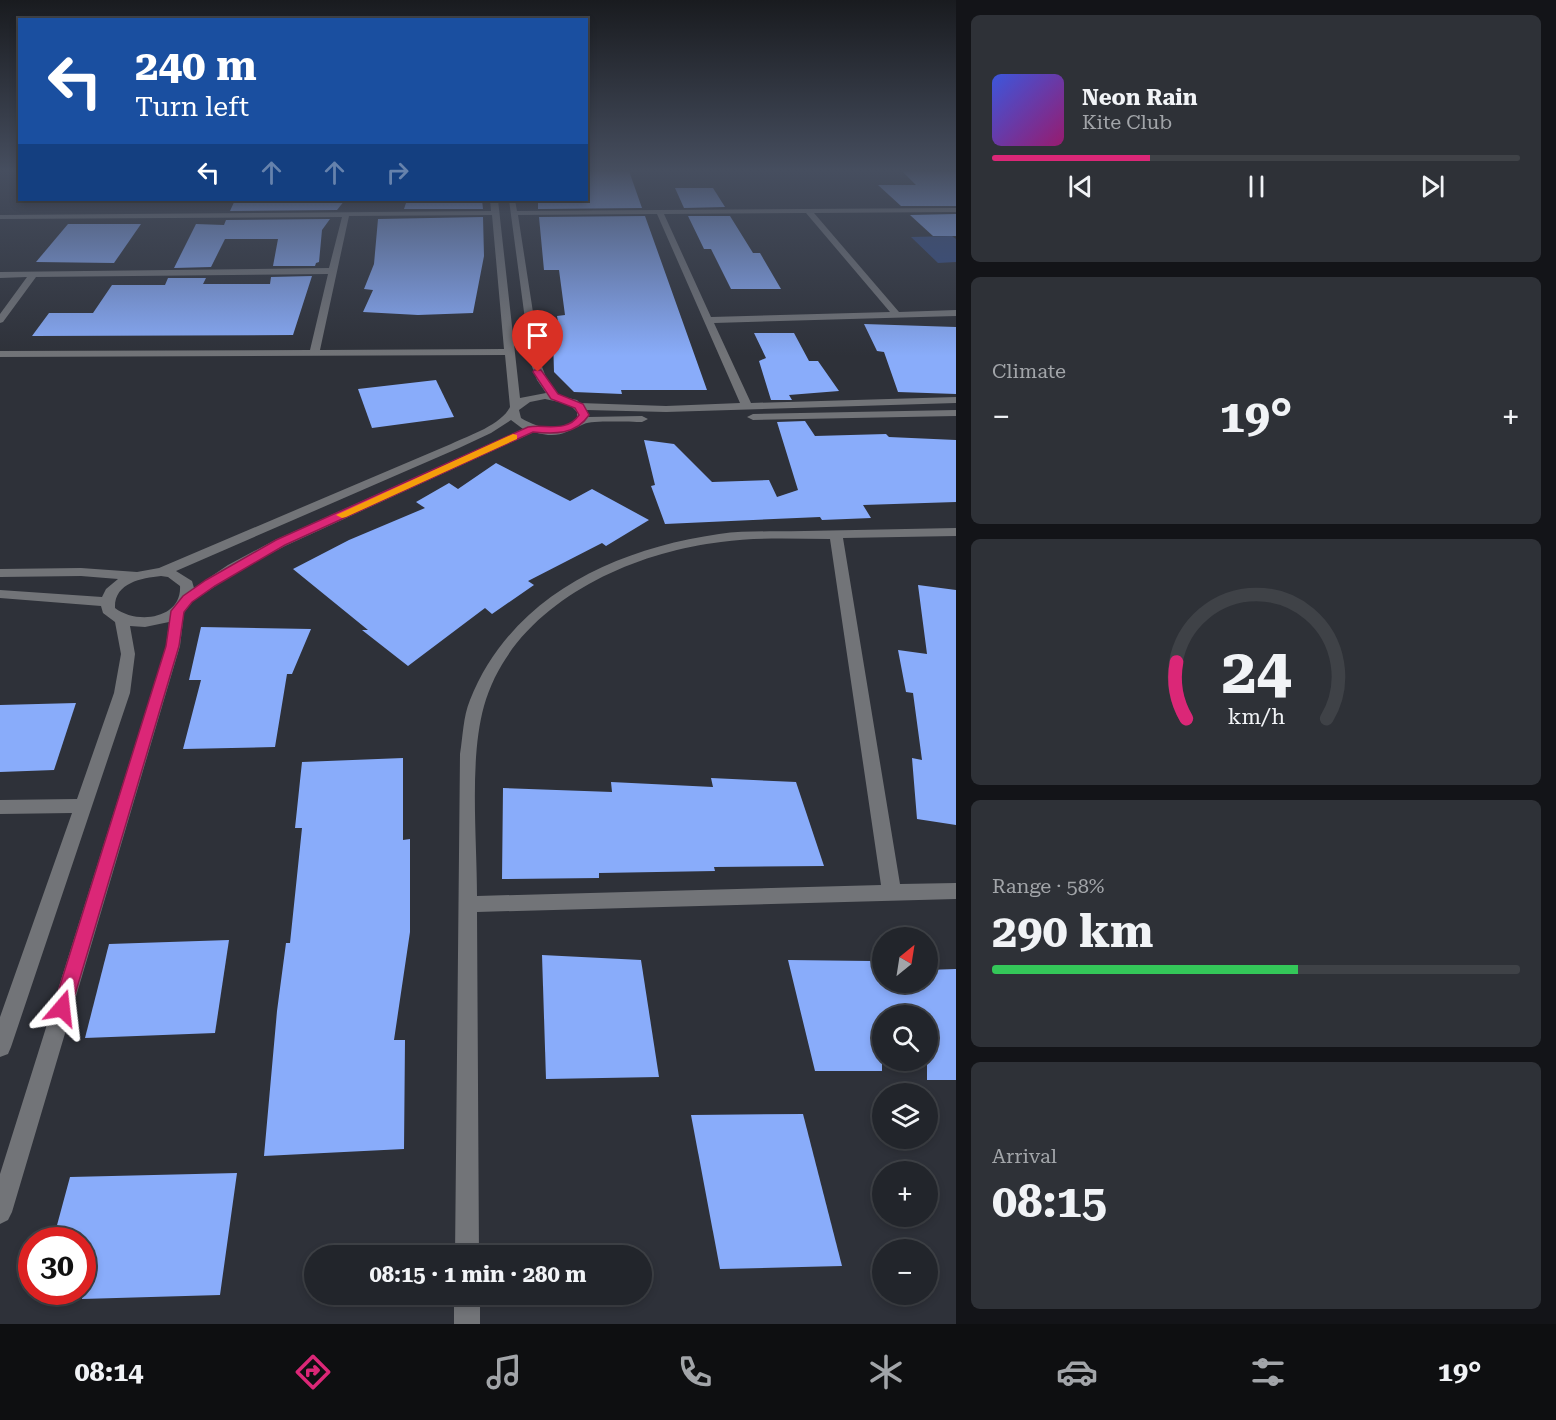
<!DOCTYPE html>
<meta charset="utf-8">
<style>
:root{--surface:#22252b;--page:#2e3137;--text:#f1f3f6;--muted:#a2a5a9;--line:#3f4247;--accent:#db2777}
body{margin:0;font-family:"Roboto Serif",serif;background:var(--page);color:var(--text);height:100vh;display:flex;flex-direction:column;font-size:22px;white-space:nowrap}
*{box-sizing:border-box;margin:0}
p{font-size:20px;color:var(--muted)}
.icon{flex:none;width:33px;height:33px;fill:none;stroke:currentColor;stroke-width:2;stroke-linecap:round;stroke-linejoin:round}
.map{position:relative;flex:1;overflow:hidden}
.drawer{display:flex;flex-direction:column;gap:15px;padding:15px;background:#131418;width:600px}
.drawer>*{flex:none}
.hud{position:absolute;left:18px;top:18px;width:570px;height:183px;border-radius:0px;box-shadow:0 3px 9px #0003,0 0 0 2px var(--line);background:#1a4fa0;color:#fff;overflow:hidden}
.needle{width:39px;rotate:30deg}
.buttons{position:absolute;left:872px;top:927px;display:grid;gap:12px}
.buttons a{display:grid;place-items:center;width:66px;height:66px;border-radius:50%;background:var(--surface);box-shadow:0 3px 9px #0003,0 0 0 2px var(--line);font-size:30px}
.speed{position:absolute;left:18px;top:1227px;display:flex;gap:12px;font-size:30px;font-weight:700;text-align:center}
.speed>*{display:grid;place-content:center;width:78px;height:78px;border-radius:50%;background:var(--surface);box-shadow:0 3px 9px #0003,0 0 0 2px var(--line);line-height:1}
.speed .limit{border:9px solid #d22;background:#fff;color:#111}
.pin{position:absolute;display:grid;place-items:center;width:51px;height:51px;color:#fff;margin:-62px -26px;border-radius:50% 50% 50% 0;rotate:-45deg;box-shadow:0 0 6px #0007}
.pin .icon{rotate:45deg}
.me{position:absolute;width:66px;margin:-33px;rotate:17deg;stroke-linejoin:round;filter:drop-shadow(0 0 4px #0008)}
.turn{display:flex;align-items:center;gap:21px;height:126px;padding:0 18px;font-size:27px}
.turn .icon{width:78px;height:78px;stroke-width:2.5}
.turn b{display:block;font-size:42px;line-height:51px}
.lanes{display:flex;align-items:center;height:57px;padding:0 18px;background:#0003;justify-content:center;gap:30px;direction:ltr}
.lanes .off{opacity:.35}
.big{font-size:45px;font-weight:700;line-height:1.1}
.drawer .card{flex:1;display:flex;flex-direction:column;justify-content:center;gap:9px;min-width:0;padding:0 21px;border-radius:9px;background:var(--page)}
.drawer .dial{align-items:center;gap:0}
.dial svg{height:156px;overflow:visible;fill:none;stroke:var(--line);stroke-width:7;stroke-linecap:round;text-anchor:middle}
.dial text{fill:var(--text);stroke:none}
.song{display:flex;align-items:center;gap:18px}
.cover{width:72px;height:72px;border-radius:9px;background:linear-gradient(135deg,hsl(230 70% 55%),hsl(320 70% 35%))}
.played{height:6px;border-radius:3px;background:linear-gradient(90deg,var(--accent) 30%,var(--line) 30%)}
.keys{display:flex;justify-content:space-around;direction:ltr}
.heat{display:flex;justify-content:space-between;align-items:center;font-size:33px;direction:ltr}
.charge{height:9px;border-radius:4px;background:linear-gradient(90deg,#34c759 58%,var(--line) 0)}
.trip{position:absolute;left:304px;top:1245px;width:348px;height:60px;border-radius:30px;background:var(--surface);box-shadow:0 3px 9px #0003,0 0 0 2px var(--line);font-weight:700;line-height:60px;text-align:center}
.menu{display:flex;height:96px;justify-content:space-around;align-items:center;background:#0e0f11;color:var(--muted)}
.menu .icon{width:42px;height:42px}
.menu .on{color:var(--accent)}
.menu b{font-size:27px;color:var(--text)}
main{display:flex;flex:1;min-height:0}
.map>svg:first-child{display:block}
.green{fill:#354e89}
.building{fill:#89acfa}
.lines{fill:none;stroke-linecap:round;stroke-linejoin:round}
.street{fill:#727478;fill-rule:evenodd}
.route{fill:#db2777;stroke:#8e194d;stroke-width:1.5}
.slow{fill:#f59e0b}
</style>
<main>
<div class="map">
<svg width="956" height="1324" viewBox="0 0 956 1324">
<rect width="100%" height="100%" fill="#2e3139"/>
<polygon class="green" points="952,236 956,239 956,262 938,263 911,237"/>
<g class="building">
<polygon points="586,171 629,171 642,208 538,209 538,200 586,200"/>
<polygon points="902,171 956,171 956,206 901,206 878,185 916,185"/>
<polygon points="675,188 713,188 725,207 684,208"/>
<polygon points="235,200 345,200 337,210 230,211"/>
<polygon points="407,200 482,200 483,209 404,209"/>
<polygon points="956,214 956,236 933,236 910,215"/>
<polygon points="645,216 707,390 621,390 622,394 574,392 554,372 553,339 561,338 557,316 565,315 559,270 544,270 539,217"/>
<polygon points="688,216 730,216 753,253 760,253 781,289 731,289 711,249 704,249"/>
<polygon points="483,217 484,256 473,313 418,315 363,312 373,290 364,289 374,264 378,219"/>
<polygon points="330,219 322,230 319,262 316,263 315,266 273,266 278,239 225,239 211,267 174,268 196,224 224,225 226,220"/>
<polygon points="68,224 141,224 114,263 36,262"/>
<polygon points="312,276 293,335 32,336 49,313 93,313 112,285 165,285 168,278 206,278 203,284 270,284 271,277"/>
<polygon points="864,324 956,327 956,394 898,392 884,352 877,351"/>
<polygon points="754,333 794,333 809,361 818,361 839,391 789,395 792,400 771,400 759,361 766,358"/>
<polygon points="436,380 454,417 372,428 358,389"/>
<polygon points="805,421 815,436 886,434 889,437 956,440 956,502 863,505 871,518 822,520 820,517 665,524 651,486 655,485 644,440 674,444 712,482 769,480 777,497 798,490 777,422"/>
<polygon points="496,463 570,501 592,489 649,520 606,546 602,543 528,581 534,585 492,614 485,608 408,666 362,630 368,630 293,569 349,540 425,508 416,502 449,483 458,489"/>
<polygon points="918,585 956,590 956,825 917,819 912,758 922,760 913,693 906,692 898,650 927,654"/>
<polygon points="201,627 311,629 292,674 287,674 275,747 183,749 201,680 189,680"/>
<polygon points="76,703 54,770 0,772 0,705"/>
<polygon points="403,758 403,840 410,839 410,932 394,1040 405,1040 404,1149 264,1156 277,1011 286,943 290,943 302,828 295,828 302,762"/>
<polygon points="711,778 796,782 824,866 714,867 715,871 599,873 599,878 502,879 503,788 612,792 611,782 713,787"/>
<polygon points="229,940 215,1033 85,1038 109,944"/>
<polygon points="542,955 641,960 659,1077 546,1079"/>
<polygon points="788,960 871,961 878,982 927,982 927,970 956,969 956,1080 927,1080 927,1016 882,1016 882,1071 815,1071"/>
<polygon points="803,1114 842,1266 720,1269 691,1115"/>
<polygon points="237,1173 220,1295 82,1299 82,1240 53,1240 70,1177"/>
</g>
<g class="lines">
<g class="street">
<path d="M490,200H498L520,398L546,393L537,380L531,364L509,200H515L517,211L956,208V212L814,213L899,312L956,310V316L714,323L751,403L956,397V403L666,412L587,410L588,417L642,416L648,419L642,422C631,422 592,420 584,424C564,433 558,439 534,432L285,546L238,571L192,602L184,613L180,646L12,1212L8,1220L0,1224V1174L166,646L169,622L145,627L130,626L135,654L130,693L11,1047L8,1054L0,1057V1017L72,813L0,814V800L77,799L114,693L121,654L115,622L103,613L101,606L0,598V590L102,597L106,589L118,579L81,576L0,577V569L81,568L137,572L159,568L451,444C470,435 501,425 510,407L505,355L0,357V351L310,350L328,274L36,277L3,322L0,323V314L27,277L0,278V272L329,268L342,217L0,219V215L491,211ZM806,213L890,312L711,317L664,214ZM657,214L740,403L666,406L580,403L577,400L559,396L547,380L541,364L518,215ZM492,215L504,349L320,350L349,216ZM545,399L569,404L577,412V419C560,433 539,429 521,418L519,410L530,402ZM511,420L523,429L275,540L228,565L194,588L192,581L176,571L459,448L491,433ZM161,576L168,577L180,586C182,619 137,625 115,608C114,583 141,578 161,576Z"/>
<polygon points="956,410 956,416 753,420 747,417 753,414"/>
<path d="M956,528V536L843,538L900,884L956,883V899L477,912L479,1256H455L460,754C463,736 463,717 470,700C511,597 614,549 719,534C748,530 777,532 805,531C856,530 906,529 956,528ZM830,539L881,885L477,896C477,838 469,760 484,706C512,606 627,553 721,542C757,537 794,539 830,539Z"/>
<rect x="454" y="1294" width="26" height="30"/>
</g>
</g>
<linearGradient id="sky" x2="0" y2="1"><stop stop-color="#191b1f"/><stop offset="0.48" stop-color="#464e5f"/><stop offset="1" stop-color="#464e5f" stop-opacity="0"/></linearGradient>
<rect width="956" height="356" fill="url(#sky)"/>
<path class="route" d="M534,370H541L558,394L583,404L589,415C576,435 554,434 533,432L285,545L215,586L192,602L184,612L179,646L71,1008L69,1014L62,1017L55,1014L53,1008L166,646L171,611L183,596L206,580L276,540L528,427C545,424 567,433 579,415L575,408L551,399L533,372Z"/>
<polygon class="slow" points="513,434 517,435 517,439 346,517 342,518 336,515"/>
</svg>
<div class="buttons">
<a><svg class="needle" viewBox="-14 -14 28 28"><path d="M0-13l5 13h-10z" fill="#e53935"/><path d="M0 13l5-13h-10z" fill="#a2a5a9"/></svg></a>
<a><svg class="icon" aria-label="search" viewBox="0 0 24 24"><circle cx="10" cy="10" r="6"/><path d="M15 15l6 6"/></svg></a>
<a><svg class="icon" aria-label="layers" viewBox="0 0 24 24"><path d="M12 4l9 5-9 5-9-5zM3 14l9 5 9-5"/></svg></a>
<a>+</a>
<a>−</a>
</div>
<div class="speed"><div class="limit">30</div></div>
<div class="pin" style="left:538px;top:372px;background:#d93025"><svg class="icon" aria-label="arrive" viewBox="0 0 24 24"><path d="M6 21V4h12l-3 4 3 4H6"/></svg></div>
<svg class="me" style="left:62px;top:1008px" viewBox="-20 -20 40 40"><path d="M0-17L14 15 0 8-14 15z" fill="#db2777" stroke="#fff" stroke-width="4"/></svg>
<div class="trip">08:15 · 1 min · 280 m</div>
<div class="hud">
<div class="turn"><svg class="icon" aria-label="left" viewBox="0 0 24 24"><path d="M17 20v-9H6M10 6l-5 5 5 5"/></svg><div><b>240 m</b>Turn left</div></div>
<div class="lanes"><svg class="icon" aria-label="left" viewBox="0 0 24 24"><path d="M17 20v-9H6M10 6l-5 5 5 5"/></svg><svg class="icon off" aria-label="ahead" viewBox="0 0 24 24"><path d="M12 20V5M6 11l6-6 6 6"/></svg><svg class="icon off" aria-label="ahead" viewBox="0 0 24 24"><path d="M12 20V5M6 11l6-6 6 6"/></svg><svg class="icon off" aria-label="right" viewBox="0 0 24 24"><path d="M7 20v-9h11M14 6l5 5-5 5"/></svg></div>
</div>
</div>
<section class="drawer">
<div class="card">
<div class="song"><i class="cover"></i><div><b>Neon Rain</b><p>Kite Club</p></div></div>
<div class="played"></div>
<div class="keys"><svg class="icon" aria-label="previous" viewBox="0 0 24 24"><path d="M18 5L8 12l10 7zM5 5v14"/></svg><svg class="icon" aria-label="pause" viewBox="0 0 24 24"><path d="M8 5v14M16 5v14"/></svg><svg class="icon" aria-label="next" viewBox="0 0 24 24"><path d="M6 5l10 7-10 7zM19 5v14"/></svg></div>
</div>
<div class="card"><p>Climate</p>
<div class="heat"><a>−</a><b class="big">19°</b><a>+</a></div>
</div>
<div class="card dial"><svg viewBox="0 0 100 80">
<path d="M14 69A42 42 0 1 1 86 69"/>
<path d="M14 69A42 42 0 0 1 9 40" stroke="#db2777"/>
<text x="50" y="56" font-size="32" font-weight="700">24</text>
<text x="50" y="72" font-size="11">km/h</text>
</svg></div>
<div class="card"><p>Range · 58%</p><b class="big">290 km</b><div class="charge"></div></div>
<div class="card"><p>Arrival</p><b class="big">08:15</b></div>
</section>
</main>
<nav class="menu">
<b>08:14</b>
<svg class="icon on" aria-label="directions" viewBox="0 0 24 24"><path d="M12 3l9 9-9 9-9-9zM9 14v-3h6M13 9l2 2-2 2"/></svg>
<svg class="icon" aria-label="music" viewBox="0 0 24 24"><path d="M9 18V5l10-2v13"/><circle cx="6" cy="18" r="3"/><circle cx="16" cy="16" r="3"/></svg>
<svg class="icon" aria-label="phone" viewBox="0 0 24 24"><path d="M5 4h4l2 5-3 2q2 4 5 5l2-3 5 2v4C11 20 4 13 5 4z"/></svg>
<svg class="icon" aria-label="climate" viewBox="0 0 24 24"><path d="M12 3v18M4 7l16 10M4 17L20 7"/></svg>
<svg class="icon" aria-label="car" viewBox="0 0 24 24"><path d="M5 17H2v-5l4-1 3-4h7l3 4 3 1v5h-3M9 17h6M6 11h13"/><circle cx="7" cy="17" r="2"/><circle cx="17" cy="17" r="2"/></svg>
<svg class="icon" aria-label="filters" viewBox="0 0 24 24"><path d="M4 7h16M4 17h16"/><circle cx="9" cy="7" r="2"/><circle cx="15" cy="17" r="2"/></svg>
<b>19°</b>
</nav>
